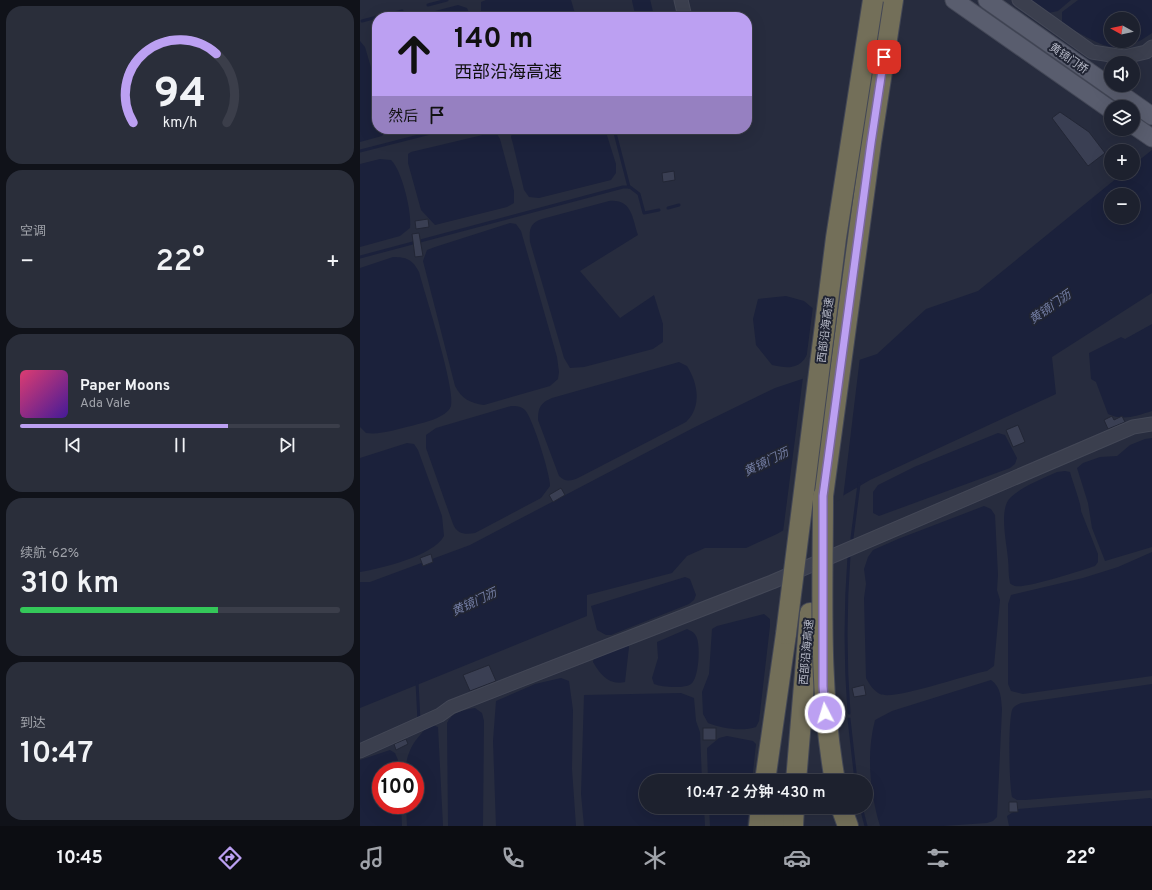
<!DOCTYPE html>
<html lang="zh">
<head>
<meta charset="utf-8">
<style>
	:root { --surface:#1d212e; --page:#2a2e3a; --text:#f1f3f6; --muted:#a0a3aa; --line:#3b3e4a; --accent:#bca0f2 }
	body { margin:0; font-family:Overpass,"Noto Sans SC",sans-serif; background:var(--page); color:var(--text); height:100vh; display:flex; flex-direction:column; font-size:15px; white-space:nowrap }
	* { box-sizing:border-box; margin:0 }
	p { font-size:13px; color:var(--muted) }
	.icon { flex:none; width:22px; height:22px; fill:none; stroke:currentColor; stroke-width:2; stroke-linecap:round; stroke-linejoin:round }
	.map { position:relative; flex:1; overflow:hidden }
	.drawer { display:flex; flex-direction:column; gap:6px; padding:6px; background:#101219; width:360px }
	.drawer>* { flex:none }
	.hud { position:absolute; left:12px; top:12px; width:380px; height:122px; border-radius:16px; box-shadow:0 4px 16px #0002,0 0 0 1px var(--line); background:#bca0f2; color:#111; overflow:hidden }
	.needle { width:26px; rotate:278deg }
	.tools { position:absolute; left:744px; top:12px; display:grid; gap:8px }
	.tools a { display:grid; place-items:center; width:36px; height:36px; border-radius:50%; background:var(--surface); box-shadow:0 4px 16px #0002,0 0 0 1px var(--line); font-size:20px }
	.speed { position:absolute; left:12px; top:762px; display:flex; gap:8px; font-size:20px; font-weight:700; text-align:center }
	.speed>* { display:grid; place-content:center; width:52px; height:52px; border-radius:50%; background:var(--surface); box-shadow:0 4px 16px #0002,0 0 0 1px var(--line); line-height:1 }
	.speed .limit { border:6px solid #d22; background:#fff; color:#111 }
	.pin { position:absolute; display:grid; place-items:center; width:34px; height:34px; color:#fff; margin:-17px; border-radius:8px; box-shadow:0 2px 6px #0006 }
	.me { position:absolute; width:44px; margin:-22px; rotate:355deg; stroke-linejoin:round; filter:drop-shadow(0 0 3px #0008) }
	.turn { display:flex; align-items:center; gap:14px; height:84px; padding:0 16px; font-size:18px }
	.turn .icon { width:52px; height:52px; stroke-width:2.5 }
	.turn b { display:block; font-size:28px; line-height:34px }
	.then { display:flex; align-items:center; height:38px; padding:0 16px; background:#0003; gap:8px; font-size:15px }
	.big { font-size:30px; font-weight:600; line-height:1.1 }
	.drawer .tile { flex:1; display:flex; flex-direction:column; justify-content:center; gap:6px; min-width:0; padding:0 14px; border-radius:16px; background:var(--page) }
	.drawer .dial { align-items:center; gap:0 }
	.dial svg { height:104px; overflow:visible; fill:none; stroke:var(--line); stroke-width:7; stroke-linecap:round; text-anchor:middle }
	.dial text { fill:var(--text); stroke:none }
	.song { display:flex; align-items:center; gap:12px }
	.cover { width:48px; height:48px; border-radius:6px; background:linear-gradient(135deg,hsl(340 70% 55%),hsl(260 70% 35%)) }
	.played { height:4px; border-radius:2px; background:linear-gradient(90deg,var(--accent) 65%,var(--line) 65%) }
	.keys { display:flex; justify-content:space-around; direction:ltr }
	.heat { display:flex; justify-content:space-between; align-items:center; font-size:22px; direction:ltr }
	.charge { height:6px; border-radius:3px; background:linear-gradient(90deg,#34c759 62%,var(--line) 0) }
	.trip { position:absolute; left:279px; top:774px; width:234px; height:40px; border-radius:20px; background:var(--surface); box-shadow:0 4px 16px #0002,0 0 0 1px var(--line); font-weight:600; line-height:40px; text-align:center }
	.tab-bar { display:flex; height:64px; justify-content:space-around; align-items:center; background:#0c0d12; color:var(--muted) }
	.tab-bar .icon { width:28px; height:28px }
	.tab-bar .selected { color:var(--accent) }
	.tab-bar b { font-size:18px; color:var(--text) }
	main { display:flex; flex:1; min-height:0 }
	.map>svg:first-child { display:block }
	.water { fill:#1b213b; fill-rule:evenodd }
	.pier { fill:#272c3e }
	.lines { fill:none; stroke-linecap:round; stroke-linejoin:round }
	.stream { stroke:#1b213b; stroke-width:3 }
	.river { stroke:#1b213b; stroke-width:18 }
	.building { fill:#3a3f53; stroke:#222635 }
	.minor-casing { stroke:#444857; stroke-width:15 }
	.major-casing { stroke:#444857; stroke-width:19 }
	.highway-casing { stroke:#434755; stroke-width:22 }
	.minor { stroke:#3b3f4e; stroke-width:13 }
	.major { stroke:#595d6e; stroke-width:17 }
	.highway { stroke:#736f59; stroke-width:20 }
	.highway-bridge-casing { stroke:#434755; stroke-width:22; stroke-linecap:butt }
	.highway-bridge { stroke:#736f59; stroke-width:20 }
	.route-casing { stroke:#7a689d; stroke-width:10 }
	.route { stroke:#bca0f2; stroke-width:7 }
	.labels { text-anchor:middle; stroke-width:4; stroke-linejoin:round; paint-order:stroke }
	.street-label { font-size:11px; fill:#b7bac8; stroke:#202433 }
	.water-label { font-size:12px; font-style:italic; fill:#747ea4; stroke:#202433 }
</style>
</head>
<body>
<main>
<section class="drawer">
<div class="tile dial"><svg viewBox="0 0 100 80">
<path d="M14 69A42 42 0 1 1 86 69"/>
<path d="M14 69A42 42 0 0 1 78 16" stroke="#bca0f2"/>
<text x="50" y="56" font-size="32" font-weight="700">94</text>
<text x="50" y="72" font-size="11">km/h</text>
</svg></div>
<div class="tile"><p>空调</p>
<div class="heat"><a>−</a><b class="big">22°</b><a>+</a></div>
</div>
<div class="tile">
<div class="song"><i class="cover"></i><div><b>Paper Moons</b><p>Ada Vale</p></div></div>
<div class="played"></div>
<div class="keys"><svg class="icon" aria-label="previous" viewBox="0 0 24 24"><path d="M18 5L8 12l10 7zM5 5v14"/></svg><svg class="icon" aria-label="pause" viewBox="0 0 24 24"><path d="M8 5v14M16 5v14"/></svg><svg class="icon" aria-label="next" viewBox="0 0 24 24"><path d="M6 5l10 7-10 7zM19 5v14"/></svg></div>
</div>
<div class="tile"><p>续航 · 62%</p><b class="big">310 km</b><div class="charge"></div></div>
<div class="tile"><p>到达</p><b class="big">10:47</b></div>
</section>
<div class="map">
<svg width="792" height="826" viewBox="0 0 792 826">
	<rect width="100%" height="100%" fill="#272c3e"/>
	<!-- water -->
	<g class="water">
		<path d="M126 0H211L216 17H121V2Z"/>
		<path d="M667 0H711L698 11 688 13Z"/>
		<path d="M718 0H792V33C754 60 743 44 705 26L702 22V12ZM751 19H773V41H751Z"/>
		<path d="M98 5 107 8 111 17H52Z"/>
		<path d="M0 41 5 47 17 88V129H27L22 136 0 142Z"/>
		<path d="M153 129H245L256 164V173L251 180 179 198 169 197 164 190 153 144 151 137Z"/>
		<path d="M131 133 137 134 140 139 154 191V203L147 207 75 225 61 210 48 163V154L51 152Z"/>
		<path d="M792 150V293L692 357 696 394 510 480 417 534 386 548H345L327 556 312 573 227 595V616L0 708V582H10L110 545 335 427 415 388 517 354 566 309 618 291 763 173H773V165ZM751 195H773V217H751Z"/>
		<path d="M20 159 31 160C42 170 52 213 50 228L40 236 0 247V164Z"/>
		<path d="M249 201C272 199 272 217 278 235L220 271 260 318 294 295 303 324V342L293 349 224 367 210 368 204 358 170 242C169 229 170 223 182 219Z"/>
		<path d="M150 223 156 224 161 231 197 357 199 372 198 379 190 386 124 405C110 403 102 399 95 386L63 261 67 250 75 247Z"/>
		<path d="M33 257C47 257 53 260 59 272 65 294 96 390 91 406 87 418 62 423 51 426 37 429 21 435 6 433L0 427V268Z"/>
		<path d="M426 296 444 301 456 311C453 328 454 364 431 367 426 368 418 366 412 365L396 345 393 319 398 299Z"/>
		<path d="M792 324V411C776 416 763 421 748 414L736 382 731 379 729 353 761 337 765 339Z"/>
		<path d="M319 362 327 366C338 383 342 407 326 422L218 478C211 481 205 482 199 476L178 420C178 408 180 403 192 398Z"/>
		<path d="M151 406C156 406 161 406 165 410 173 419 190 474 190 486L181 498 115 533C105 535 97 534 93 524L66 448V435L76 428Z"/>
		<path d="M638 433 645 435 657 458 655 464 650 468 519 516 513 513V492L518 485 554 467Z"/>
		<path d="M792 438V547L745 561 732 528 728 503 717 468 723 463 740 457 757 456 770 445 785 439Z"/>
		<path d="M47 443 54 444 58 450 82 516 84 536C73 556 22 568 0 572V458Z"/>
		<path d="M705 471 710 472C712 480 722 506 721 511L738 554V562L735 566C723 570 665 589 655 586 655 586 650 584 650 583 648 575 649 567 648 559 647 544 638 508 651 497 663 486 682 479 697 472Z"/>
		<path d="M624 506 631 509 635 515 638 575 637 590 640 600 634 666 627 671C608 674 533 701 520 694 514 691 509 684 506 678L504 598 506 584 504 569 508 557 513 550 538 539Z"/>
		<path d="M792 552V676L663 694 651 691 648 684V604L651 595 723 578 758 567Z"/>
		<path d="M325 577 330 579 336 595 334 600 329 604 251 635H246L237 630 231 606Z"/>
		<path d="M404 614 410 619V626L399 721 396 727C382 732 361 728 348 723L343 714 342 692 349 674 352 629 357 626Z"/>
		<path d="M327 629C331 631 334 632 336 636 341 644 339 679 331 684 324 689 301 687 294 684L292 678 298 658 297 642Z"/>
		<path d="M268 645 269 647 265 682C249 686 240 674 233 662L234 657Z"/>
		<path d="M201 678 209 681 213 710 212 769 216 826H136L133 741 136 701 175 684Z"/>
		<path d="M631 680C641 687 641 698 642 709L637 817 633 821 627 823 583 826H520C510 793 506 754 515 720L532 711Z"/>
		<path d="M792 684V790L665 800H657L652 797C649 781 648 725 652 710 653 706 657 705 661 703Z"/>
		<path d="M321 693 334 698 336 721 340 732 342 781H286V807H344L345 826H224L221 794 224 695Z"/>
		<path d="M115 708 122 713 124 721 123 826H88L87 723C92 712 103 710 115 708Z"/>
		<path d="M70 724 78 727 83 826H47L46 805H55V771H45C48 748 54 741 70 724Z"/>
		<path d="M367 736 393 741 396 744 392 781H348L347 748 359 738Z"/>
		<path d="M30 750 35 753 38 760 39 771H21V805H41L42 826H0V760Z"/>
		<path d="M790 798 792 799V826H649L647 816 658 809Z"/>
		<path d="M349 807H389L387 826H350Z"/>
	</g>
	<!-- pier -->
	<g class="pier">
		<path d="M453 306 458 311 450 356 446 361Z"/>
		<path d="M500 357 483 498 423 532 443 377Z"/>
	</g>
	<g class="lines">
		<!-- stream -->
		<g class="stream">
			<path d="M68 5 87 0"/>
			<path d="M18 17 42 11"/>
			<path d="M2 21 17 17"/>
			<path d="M254 129 269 187"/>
			<path d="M0 151 86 129"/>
			<path d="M308 208 319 205"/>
			<path d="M0 257 263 187H270L279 194 284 213 299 210"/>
			<path d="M492 538 499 484"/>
			<path d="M57 682 59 721"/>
			<path d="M489 713C485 660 485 609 489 556"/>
			<path d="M489 719 496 781"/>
			<path d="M501 807 506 826"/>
		</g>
		<!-- river -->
		<path class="river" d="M281 0 285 17"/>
	</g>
	<!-- building -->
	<g class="building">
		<path d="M700 112 729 132 745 153 728 166 692 118Z"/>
		<path d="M314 171 315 180 303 182 302 173Z"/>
		<path d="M68 219 69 227 56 229 55 221Z"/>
		<path d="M59 233 63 256 55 257 52 234Z"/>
		<path d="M752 416 754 420 762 416 765 422 748 429 744 420Z"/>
		<path d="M658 425 665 442 653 447 646 430Z"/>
		<path d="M201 488 205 495 193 502 189 495Z"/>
		<path d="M71 554 73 562 63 566 60 558Z"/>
		<path d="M129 665 136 681 110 691 103 675Z"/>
		<path d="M504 685 506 695 494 697 492 688Z"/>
		<rect x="343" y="728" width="13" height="12"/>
		<path d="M46 739 48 744 36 750 34 744Z"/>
		<path d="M649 802H657L658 812H649Z"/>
	</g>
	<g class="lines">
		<defs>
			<g id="minor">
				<path d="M321 0 325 17"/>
				<path d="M659 0 732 52 764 57 786 52 792 47"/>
				<path d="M0 751 80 715 91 707 412 582 773 427 792 424"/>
			</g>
			<g id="major">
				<path d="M594 0 751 110"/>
				<path d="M627 0 792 116"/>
				<path d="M773 125 792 138"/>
			</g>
			<g id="highway">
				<path d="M463 496 511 143 533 0"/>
				<path d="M405 781 426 634"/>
				<path d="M436 781 450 613"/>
				<path d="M481 807 488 826"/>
				<path d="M399 826 401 807"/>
				<path d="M414 826 415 807"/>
				<path d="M433 826 434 807"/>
			</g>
		</defs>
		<!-- minor casing -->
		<use href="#minor" class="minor-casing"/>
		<!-- major casing -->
		<use href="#major" class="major-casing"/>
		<!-- highway casing -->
		<use href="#highway" class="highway-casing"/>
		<!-- minor -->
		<use href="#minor" class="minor"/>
		<!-- major -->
		<use href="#major" class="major"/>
		<!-- highway -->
		<use href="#highway" class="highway"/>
		<defs>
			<g id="highway-bridge">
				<path d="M463 496C463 592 458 686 475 781"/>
				<path d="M426 634 476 238 513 0"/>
			</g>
		</defs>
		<!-- highway-bridge casing -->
		<use href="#highway-bridge" class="highway-bridge-casing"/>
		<!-- highway-bridge -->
		<use href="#highway-bridge" class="highway-bridge"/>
	</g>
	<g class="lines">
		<defs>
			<path id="route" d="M465 713 463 686V496L511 143 524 57"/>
		</defs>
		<!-- route casing -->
		<use href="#route" class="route-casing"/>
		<!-- route -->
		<use href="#route" class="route"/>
	</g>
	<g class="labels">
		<!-- street labels -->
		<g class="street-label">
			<text transform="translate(709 58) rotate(35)" y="4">黄镜门桥</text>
			<text transform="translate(465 330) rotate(-83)" y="4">西部沿海高速</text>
			<text transform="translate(446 652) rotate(-85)" y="4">西部沿海高速</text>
		</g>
		<!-- water labels -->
		<g class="water-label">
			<text transform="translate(690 307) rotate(-35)" y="4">黄镜门沥</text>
			<text transform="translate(406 462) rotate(-26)" y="4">黄镜门沥</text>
			<text transform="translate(114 602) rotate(-25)" y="4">黄镜门沥</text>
		</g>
	</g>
</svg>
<div class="tools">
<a><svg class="needle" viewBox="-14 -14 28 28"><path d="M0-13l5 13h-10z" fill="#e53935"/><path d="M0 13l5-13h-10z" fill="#a0a3aa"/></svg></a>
<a><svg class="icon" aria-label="sound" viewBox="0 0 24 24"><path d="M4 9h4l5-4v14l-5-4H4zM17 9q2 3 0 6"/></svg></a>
<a><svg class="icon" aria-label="layers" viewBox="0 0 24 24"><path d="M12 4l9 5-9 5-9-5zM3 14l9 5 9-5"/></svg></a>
<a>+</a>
<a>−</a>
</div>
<div class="speed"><div class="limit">100</div></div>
<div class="pin" style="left:524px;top:57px;background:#d93025"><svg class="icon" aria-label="arrive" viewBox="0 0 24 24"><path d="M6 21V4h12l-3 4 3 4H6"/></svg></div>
<svg class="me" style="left:465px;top:713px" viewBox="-20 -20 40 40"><circle r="17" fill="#bca0f2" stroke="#fff" stroke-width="3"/><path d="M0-11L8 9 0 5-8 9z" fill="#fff"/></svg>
<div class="trip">10:47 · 2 分钟 · 430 m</div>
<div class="hud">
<div class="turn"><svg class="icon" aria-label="ahead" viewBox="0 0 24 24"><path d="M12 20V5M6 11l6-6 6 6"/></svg><div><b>140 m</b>西部沿海高速</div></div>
<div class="then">然后<svg class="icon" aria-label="arrive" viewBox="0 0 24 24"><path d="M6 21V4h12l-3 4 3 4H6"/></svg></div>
</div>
</div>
</main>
<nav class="tab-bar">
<b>10:45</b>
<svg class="icon selected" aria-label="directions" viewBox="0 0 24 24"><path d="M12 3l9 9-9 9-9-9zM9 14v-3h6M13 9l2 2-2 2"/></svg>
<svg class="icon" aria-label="music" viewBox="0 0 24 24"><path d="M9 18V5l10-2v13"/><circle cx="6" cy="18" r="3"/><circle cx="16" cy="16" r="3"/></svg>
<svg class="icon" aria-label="phone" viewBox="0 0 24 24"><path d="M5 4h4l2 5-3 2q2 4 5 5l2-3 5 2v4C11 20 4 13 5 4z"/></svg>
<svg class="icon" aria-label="climate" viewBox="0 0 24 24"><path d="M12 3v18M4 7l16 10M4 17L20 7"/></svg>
<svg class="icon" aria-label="car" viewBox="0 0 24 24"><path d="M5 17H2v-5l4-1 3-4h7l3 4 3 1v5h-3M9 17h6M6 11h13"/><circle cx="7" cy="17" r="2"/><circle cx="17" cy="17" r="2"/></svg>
<svg class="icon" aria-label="filters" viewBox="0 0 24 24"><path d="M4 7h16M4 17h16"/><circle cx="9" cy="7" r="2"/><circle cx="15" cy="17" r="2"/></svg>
<b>22°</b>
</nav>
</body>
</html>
